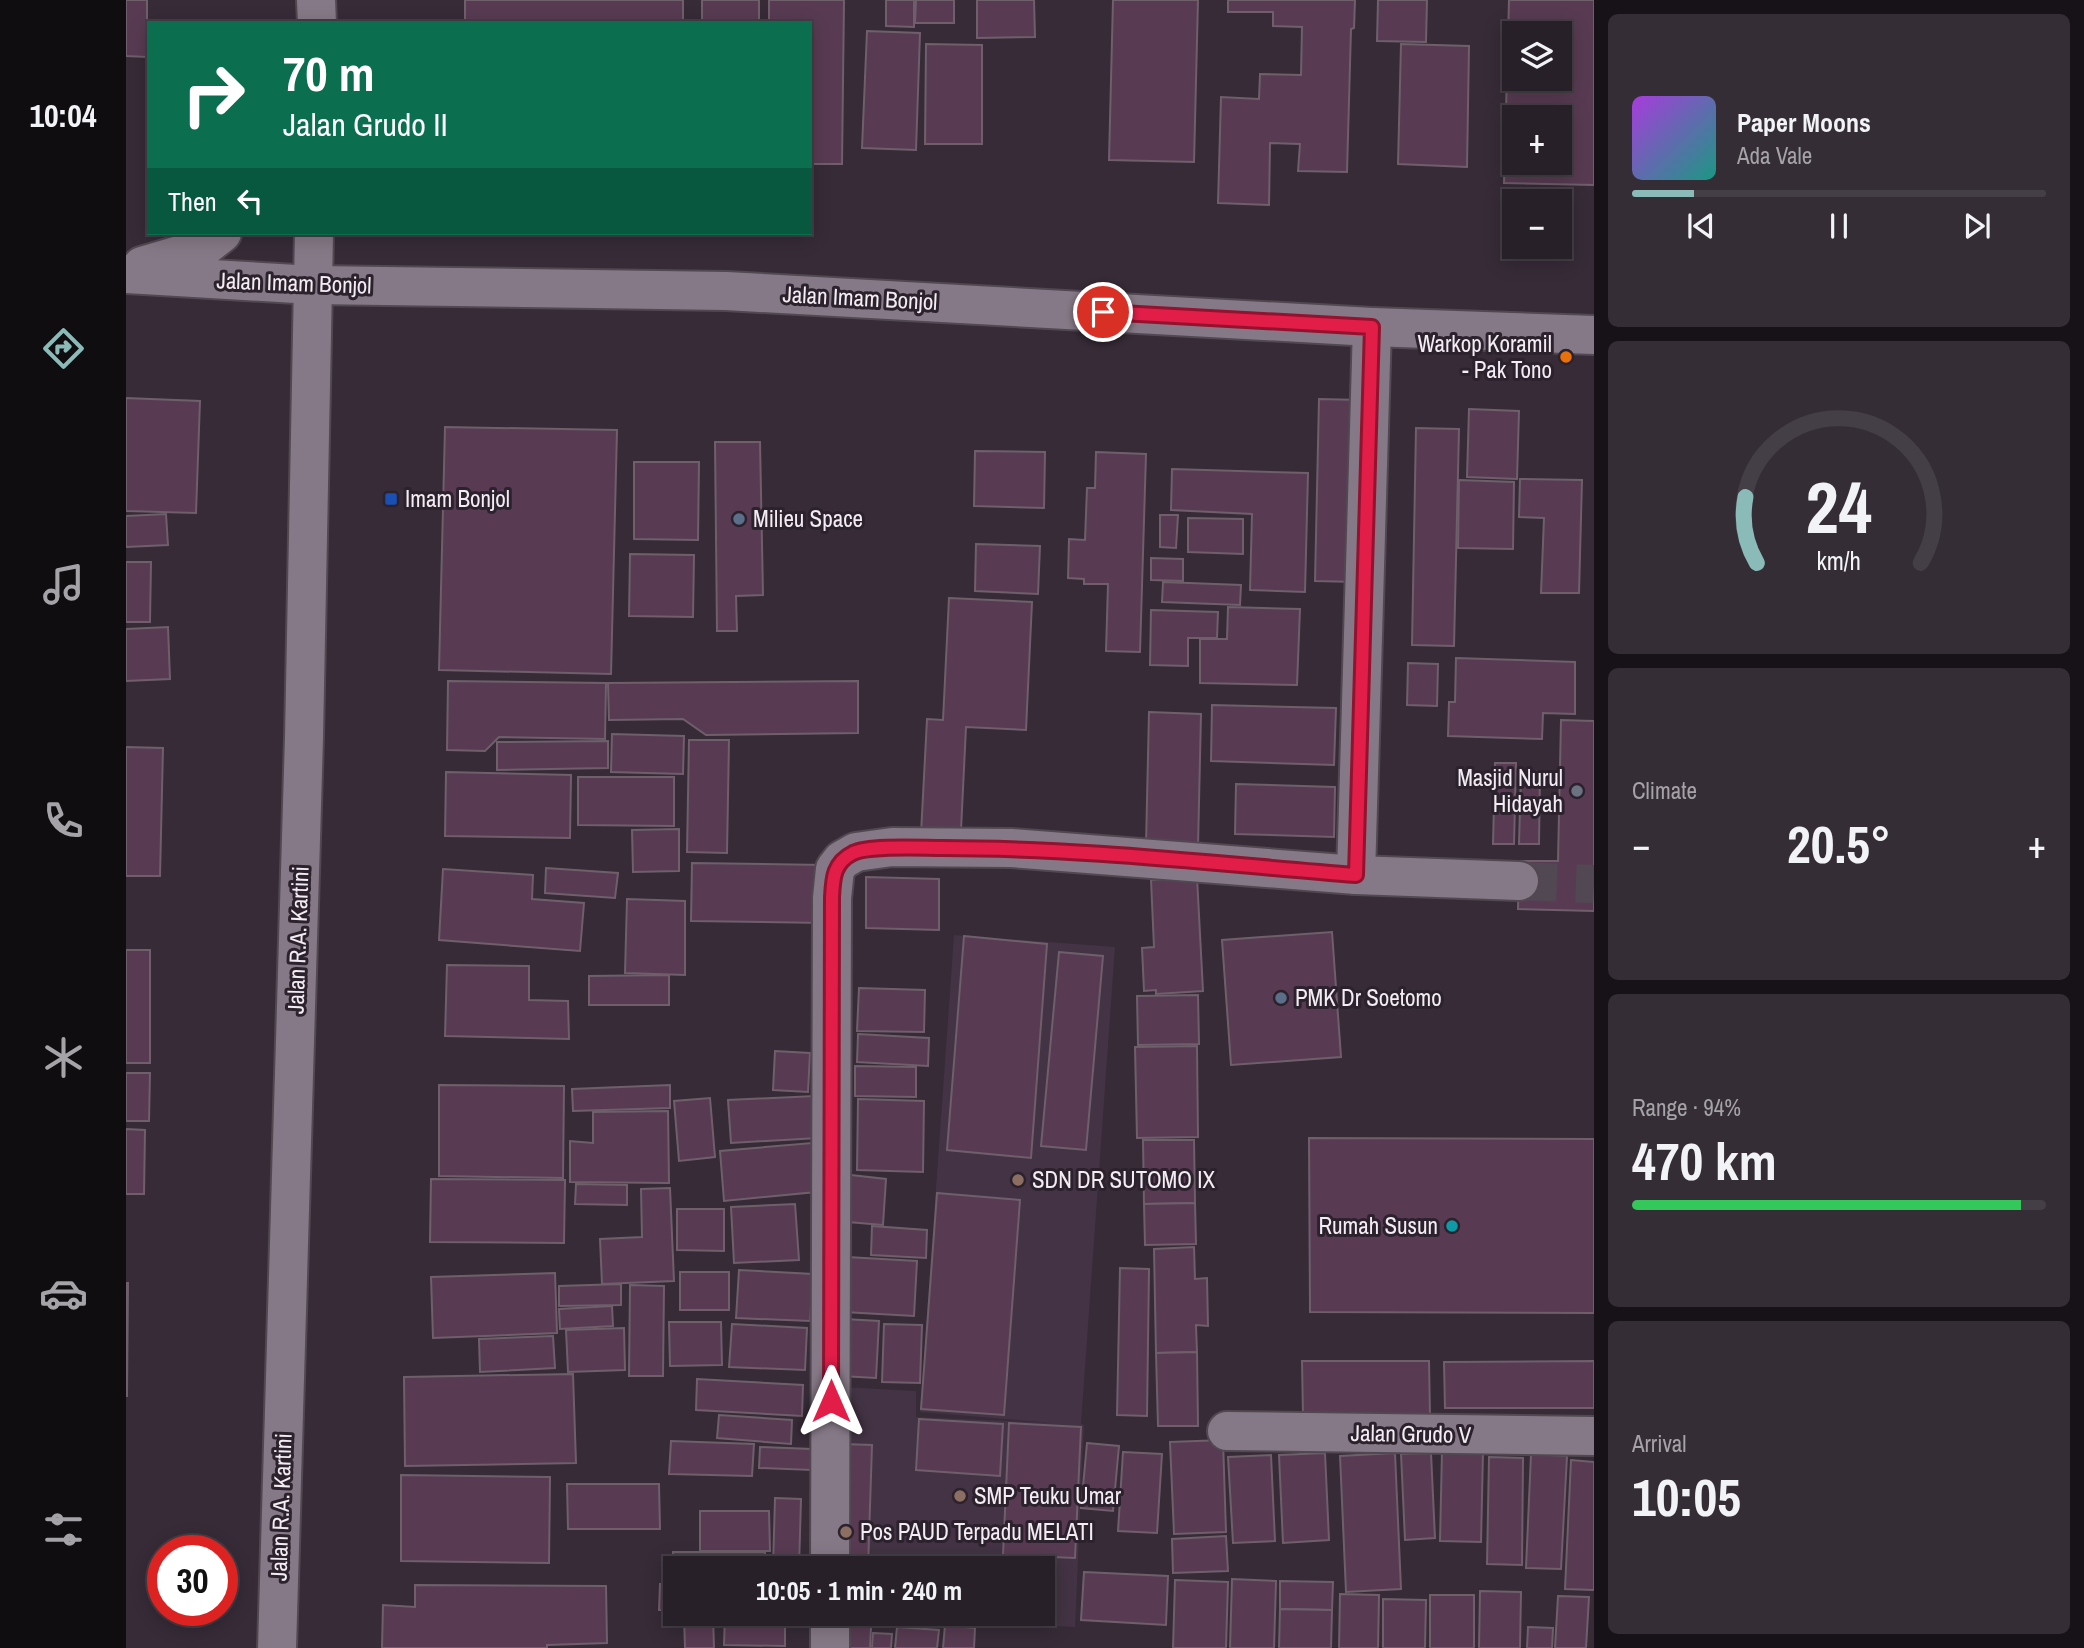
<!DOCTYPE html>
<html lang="en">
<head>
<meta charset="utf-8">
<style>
	:root { --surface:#282029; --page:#342d35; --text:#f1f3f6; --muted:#a5a3a8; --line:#443e46; --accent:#8bbbb9 }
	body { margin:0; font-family:"Archivo Narrow",sans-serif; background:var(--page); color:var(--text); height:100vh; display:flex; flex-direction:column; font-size:26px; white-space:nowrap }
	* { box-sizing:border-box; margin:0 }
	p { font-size:23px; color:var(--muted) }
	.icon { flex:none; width:38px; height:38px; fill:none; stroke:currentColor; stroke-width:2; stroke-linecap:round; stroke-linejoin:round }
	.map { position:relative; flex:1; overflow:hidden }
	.panel { display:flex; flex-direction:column; gap:14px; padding:14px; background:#161217; width:490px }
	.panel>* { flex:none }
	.top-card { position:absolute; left:21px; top:21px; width:665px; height:214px; border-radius:0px; box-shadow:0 4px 18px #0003,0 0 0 2px var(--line); background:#0b6e4f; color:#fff; overflow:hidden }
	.fabs { position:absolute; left:1376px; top:21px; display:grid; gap:14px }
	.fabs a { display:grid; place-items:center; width:70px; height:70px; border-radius:0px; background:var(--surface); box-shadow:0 4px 18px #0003,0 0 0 2px var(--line); font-size:35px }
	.speed { position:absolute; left:21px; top:1535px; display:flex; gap:14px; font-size:35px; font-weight:700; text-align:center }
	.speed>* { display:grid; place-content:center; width:91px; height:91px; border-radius:50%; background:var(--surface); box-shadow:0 4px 18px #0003,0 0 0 2px var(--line); line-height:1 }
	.speed .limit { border:10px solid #d22; background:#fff; color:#111 }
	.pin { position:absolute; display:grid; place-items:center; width:60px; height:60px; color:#fff; margin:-30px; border:4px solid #fff; border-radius:50%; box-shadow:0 2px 7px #0007 }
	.me { position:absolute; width:77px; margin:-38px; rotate:0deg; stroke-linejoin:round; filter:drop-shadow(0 0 5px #0008) }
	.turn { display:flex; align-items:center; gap:24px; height:147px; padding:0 21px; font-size:32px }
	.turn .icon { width:91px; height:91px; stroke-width:2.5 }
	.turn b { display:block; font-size:49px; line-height:60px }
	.then { display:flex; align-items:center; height:66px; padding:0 21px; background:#0003; gap:14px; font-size:26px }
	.big { font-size:52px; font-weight:700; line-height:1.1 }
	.panel .tile { flex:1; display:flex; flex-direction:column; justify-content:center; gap:10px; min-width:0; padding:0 24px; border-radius:10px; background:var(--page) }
	.panel .dial { align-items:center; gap:0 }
	.dial svg { height:182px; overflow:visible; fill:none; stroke:var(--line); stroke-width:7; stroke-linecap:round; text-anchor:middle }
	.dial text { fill:var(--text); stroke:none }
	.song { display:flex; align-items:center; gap:21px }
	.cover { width:84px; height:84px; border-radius:10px; background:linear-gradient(135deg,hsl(280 70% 55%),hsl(170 70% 35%)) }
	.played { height:7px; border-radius:4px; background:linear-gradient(90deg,var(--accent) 15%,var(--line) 15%) }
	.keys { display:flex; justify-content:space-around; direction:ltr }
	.heat { display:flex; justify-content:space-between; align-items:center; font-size:38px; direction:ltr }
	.charge { height:10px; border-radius:5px; background:linear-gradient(90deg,#34c759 94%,var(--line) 0) }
	.trip { position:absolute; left:537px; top:1556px; width:392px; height:70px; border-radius:0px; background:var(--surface); box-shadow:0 4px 18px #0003,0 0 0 2px var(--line); font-weight:700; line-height:70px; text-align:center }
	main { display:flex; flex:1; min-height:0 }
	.tabs { display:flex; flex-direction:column; width:126px; justify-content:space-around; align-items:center; background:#100d10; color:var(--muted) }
	.tabs .icon { width:49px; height:49px }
	.tabs .active { color:var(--accent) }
	.tabs b { font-size:32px; color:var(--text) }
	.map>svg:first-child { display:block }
	.built { fill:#433344 }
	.building { fill:#583b52; stroke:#6e5f6b; stroke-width:2; fill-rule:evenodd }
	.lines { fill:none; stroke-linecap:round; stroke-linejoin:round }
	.minor-tunnel { stroke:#524853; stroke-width:38; stroke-dasharray:38 19; stroke-linecap:butt }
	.minor-casing { stroke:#514851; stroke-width:42 }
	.tertiary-casing { stroke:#514851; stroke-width:42 }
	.minor { stroke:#867987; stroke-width:38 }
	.tertiary { stroke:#867987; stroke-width:38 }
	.route-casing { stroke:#92132f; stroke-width:18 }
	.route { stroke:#e11d48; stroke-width:12 }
	.food-dot { fill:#e8710a; stroke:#2c222d; stroke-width:2.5 }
	.transit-dot { fill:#1a4fb4; stroke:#2c222d; stroke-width:2.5 }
	.service-dot { fill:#5c6f8a; stroke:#2c222d; stroke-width:2.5 }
	.worship-dot { fill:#6b7280; stroke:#2c222d; stroke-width:2.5 }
	.education-dot { fill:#8d6e63; stroke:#2c222d; stroke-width:2.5 }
	.culture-dot { fill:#0f9aa8; stroke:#2c222d; stroke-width:2.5 }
	.labels { text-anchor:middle; stroke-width:6; stroke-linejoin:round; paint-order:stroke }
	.street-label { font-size:23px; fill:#f3ecf4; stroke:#2c222d }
	.poi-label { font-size:23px; fill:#f3ecf4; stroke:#2c222d; text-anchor:start }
</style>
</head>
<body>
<main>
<nav class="tabs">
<b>10:04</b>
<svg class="icon active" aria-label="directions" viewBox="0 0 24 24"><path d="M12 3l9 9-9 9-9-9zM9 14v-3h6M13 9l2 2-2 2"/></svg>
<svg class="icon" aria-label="music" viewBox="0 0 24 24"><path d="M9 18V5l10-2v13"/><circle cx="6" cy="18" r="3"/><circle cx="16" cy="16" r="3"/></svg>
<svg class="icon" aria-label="phone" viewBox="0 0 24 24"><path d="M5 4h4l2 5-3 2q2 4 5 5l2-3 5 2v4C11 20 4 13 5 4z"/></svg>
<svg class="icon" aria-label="climate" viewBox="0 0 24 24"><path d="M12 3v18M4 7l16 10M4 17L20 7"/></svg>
<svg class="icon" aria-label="car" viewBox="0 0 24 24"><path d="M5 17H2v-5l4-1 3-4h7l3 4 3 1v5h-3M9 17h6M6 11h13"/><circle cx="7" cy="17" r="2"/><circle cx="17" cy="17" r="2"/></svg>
<svg class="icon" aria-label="filters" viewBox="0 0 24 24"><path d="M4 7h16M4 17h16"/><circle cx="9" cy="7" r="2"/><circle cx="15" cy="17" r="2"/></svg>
</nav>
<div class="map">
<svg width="1468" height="1648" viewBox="0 0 1468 1648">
	<rect width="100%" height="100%" fill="#362b37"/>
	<!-- built -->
	<path class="built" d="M828 935 989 947 955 1424 958 1425 949 1627 709 1616V1614H917V1568H710L716 1387 790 1391V1417L928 1423 794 1412Z"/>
	<!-- building -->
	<g class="building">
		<path d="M0 0H21V57L0 56Z"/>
		<rect x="339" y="0" width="218" height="23"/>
		<rect x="576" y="0" width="57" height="23"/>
		<path d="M643 0H718L716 164H684V23H643Z"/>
		<path d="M760 0H788V27L760 26Z"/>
		<path d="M790 0H828V23H789Z"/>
		<path d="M851 0H908L909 37 851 38Z"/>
		<path d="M987 0H1072L1068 162 983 160Z"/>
		<path d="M1102 0H1229L1228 28 1225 29 1221 172 1172 171 1174 144 1144 143 1143 205 1092 203 1095 97 1133 99 1134 74 1175 75 1176 27 1147 26V12H1102Z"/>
		<path d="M1252 0H1301L1300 42 1251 41Z"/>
		<path d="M1383 0H1468V185L1378 183ZM1388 33H1433V79H1388ZM1388 117H1433V163H1388Z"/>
		<path d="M741 31 794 33 790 150 736 148Z"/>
		<path d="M800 44 856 45V144H799Z"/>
		<path d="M1275 44 1343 46 1341 167 1272 164Z"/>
		<path d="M0 398 74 401 70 513 0 511Z"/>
		<path d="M1193 399 1235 400 1230 582 1189 581Z"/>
		<path d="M1343 409 1393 411 1391 479 1341 477Z"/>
		<path d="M319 427 491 430 485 674 313 670Z"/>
		<path d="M1290 428 1333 429 1328 646 1286 645Z"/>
		<path d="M589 442H634L637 595 610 596 611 631H591Z"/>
		<path d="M849 451 919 452 918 508 848 506Z"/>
		<path d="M970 452 1020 454 1014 652 980 651 982 584H958V579L942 578 943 539 959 540 961 488H969Z"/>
		<path d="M508 462H573L572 540 508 539Z"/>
		<path d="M1046 469 1182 473 1179 592 1124 590 1126 514 1045 510Z"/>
		<path d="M1394 479 1456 480 1453 593H1415L1418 518 1393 517Z"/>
		<path d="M1333 480 1388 482 1387 549 1332 548Z"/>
		<path d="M40 514 42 545 0 547V516Z"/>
		<path d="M1034 515H1052L1050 548 1034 547Z"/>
		<path d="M1062 518 1117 519V554L1062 552Z"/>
		<path d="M850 544 914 546 912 594 849 591Z"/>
		<path d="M504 554 568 555 567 617 503 616Z"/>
		<path d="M1025 558 1057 559V581L1025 580Z"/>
		<path d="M0 562H25L24 622H0Z"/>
		<path d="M1037 582 1115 585 1114 605 1036 602Z"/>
		<path d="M823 598 906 602 900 730 840 727 835 830 795 834 801 719 817 720Z"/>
		<path d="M1102 607 1174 609 1171 685 1074 683V639H1101Z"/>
		<path d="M1025 610 1092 612 1091 638H1062V666L1024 665Z"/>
		<path d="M42 627 44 679 0 681V629Z"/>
		<path d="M1330 658 1449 662V714L1417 713 1416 739 1322 736 1323 702H1329Z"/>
		<path d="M1282 663 1312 664 1311 706 1281 705Z"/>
		<path d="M322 681 480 683 479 739 373 737 359 751 321 750Z"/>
		<path d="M732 681V733L580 735 557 719 483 720 482 683Z"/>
		<path d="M1086 705 1210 708 1208 765 1085 761Z"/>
		<path d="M1023 712 1075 714 1072 847 1020 845Z"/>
		<path d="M1435 720 1468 721V911L1392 909 1393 861H1432Z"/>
		<path d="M486 734 558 736 557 774 485 772Z"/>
		<path d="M563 740H603L601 853 561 852Z"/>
		<path d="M482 741V768L371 770V742Z"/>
		<path d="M0 747 37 748 34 876H0Z"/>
		<path d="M1369 763H1390L1388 844H1367Z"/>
		<path d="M1395 771H1414L1413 844H1393Z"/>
		<path d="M320 772 445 775 444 838 319 836Z"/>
		<path d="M452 777H548V826L452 825Z"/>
		<path d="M1110 784 1209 787 1208 837 1109 834Z"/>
		<path d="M553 829V871L507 872 506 830Z"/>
		<path d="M566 863 699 865V923L565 921Z"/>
		<path d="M420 868 492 873 489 898 419 893Z"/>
		<path d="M317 869 407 875 406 899 458 903 454 951 313 940Z"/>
		<path d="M740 877 813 879V930L740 928Z"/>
		<path d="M1071 877 1077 991 1030 994V990L1018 991 1016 948 1028 947 1025 880Z"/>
		<path d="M501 899 559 901V975L499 973Z"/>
		<path d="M1206 932 1215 1057 1105 1065 1096 940Z"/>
		<path d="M838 936 921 944 905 1158 821 1150Z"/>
		<rect x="0" y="950" width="24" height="113"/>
		<path d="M933 952 977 956 960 1150 915 1146Z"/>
		<path d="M321 965 403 966V1000L442 1001 443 1039 319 1036Z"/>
		<path d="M543 975V1005H463V976Z"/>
		<path d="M733 988 799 990 798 1032 731 1031Z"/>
		<path d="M1072 995 1073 1044 1012 1045 1011 996Z"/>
		<path d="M732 1034 803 1038 802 1066 731 1062Z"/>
		<path d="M1071 1046 1072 1137 1011 1138 1009 1047Z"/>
		<path d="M649 1051 684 1053 682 1092 647 1090Z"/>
		<path d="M729 1066 790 1067V1097L729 1096Z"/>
		<path d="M0 1073H24L23 1121H0Z"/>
		<path d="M313 1085 438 1086 437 1178 313 1176Z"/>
		<path d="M544 1085V1108L447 1111 446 1089Z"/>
		<path d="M689 1096 692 1138 605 1143 602 1100Z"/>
		<path d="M584 1098 589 1157 553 1161 548 1101Z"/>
		<path d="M732 1099 798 1101 797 1172 731 1170Z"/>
		<path d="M542 1111 543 1183 444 1182V1141L467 1143V1112Z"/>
		<path d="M0 1129 19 1130 18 1194H0Z"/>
		<path d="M1183 1138 1468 1139V1313L1184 1312Z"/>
		<path d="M1017 1140H1068L1069 1203 1018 1204Z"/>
		<path d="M686 1143 690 1192 598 1201 594 1151Z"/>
		<path d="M725 1175 760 1179 757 1225 722 1222Z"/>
		<path d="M305 1179 439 1180 438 1243 304 1242Z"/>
		<path d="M450 1184 501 1185V1205L449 1204Z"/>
		<path d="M544 1188 548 1281 476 1284 474 1239 516 1237 515 1189Z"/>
		<path d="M811 1193 894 1200 878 1415 795 1409Z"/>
		<path d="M1069 1203 1070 1244 1019 1245 1018 1204Z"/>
		<path d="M669 1204 673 1260 608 1263 605 1207Z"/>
		<path d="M551 1209H598V1251L551 1250Z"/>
		<path d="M746 1226 801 1230 800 1258 745 1255Z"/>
		<path d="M1068 1247 1069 1279 1081 1278 1082 1326 1070 1325 1071 1352 1030 1353 1028 1249Z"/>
		<path d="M721 1257 791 1261 788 1316 718 1312Z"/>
		<path d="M994 1268 1023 1269 1021 1416 991 1415Z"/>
		<path d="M613 1270 687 1274 684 1321 610 1318Z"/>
		<rect x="554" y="1272" width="49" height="38"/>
		<path d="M429 1273 431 1333 307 1338 305 1277Z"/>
		<path d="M0 1283H2L1 1396H0Z"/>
		<path d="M495 1284V1305L433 1306V1286Z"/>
		<path d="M504 1285 538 1286 537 1376H503Z"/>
		<path d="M486 1306 487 1326 434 1329 433 1309Z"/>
		<path d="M718 1319 753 1321 750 1378 715 1376Z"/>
		<path d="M543 1322H595L596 1365 544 1366Z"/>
		<path d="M606 1324 681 1328 679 1370 603 1367Z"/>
		<path d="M758 1324 796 1325 794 1383 756 1382Z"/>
		<path d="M498 1328 499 1370 442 1372 440 1330Z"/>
		<path d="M427 1336 429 1368 354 1372 353 1339Z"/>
		<path d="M1071 1352 1072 1426H1032L1030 1353Z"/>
		<path d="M1176 1361H1303L1304 1416H1177Z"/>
		<path d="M1468 1361V1408H1319L1318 1362Z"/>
		<path d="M447 1374 450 1463 279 1466 278 1377Z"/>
		<path d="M571 1379 677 1385 676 1416 570 1410Z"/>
		<path d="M593 1415 666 1420 665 1444 591 1438Z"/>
		<path d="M793 1419 877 1424 874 1476 790 1470Z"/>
		<path d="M883 1423 955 1427 949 1558 877 1555Z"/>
		<path d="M1097 1440 1100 1532 1048 1534 1044 1442Z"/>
		<path d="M545 1441 628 1444 626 1476 543 1474Z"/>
		<path d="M961 1443 993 1446 987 1511 955 1508Z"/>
		<path d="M717 1444 746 1445 742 1568H713Z"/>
		<path d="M634 1447 686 1449V1470L633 1468Z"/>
		<path d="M1316 1451H1357L1355 1542 1314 1541Z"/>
		<path d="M997 1452 1036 1454 1031 1533 992 1531Z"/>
		<path d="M1199 1453 1203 1540 1157 1543 1153 1455Z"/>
		<path d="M1269 1453 1275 1589 1220 1592 1214 1456Z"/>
		<path d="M1305 1453 1309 1538 1279 1540 1275 1454Z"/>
		<path d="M1405 1454 1441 1456 1435 1569 1400 1568Z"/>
		<path d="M1145 1455 1149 1541 1107 1543 1102 1457Z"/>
		<path d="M1363 1457 1397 1458 1396 1565 1361 1564Z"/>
		<path d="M1445 1460 1468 1462V1590L1439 1589Z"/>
		<path d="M275 1475 424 1477 423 1563 275 1561Z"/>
		<path d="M441 1484H533L534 1529H442Z"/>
		<path d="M649 1498 675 1499 673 1568H647Z"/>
		<path d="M574 1511H643L644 1551H574Z"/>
		<path d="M1100 1536 1102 1571 1047 1573 1046 1539Z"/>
		<path d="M547 1552H639V1568H550V1582H546Z"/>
		<path d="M750 1555 918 1560 917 1603V1568H749Z"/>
		<path d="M958 1572 1042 1576 1040 1625 955 1620Z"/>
		<path d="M1106 1579 1150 1581 1148 1648H1104Z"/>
		<path d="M1049 1580 1102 1582 1100 1648H1047Z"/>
		<path d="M1154 1581 1207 1582 1206 1610 1154 1609Z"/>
		<path d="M534 1584H550V1610H533Z"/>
		<path d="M289 1585 480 1586 481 1643 421 1645V1648H256L257 1605 289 1607Z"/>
		<path d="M1354 1591 1395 1592 1394 1648H1353Z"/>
		<path d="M1214 1594 1253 1595 1252 1648H1213Z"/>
		<rect x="1304" y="1595" width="44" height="53"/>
		<path d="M1432 1596 1463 1597 1460 1648H1429Z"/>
		<path d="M1257 1599 1300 1600 1299 1648H1257Z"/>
		<path d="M1154 1609 1206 1610 1205 1648H1153Z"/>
		<path d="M599 1614 659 1615V1646L598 1645Z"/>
		<path d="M748 1614H917L916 1620Z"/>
		<path d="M558 1615H587L588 1648H559Z"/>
		<path d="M819 1625 849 1628 848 1648H817Z"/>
		<path d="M711 1626 745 1627 744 1648H710Z"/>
		<path d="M771 1627 813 1630 811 1648H769Z"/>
		<path d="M1402 1627 1427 1628 1426 1648H1401Z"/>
		<path d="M747 1633 766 1634 765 1648H746Z"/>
	</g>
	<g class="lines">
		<!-- minor-tunnel -->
		<path class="minor-tunnel" d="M1393 881 1468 884"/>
		<defs>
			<g id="minor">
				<path d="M1230 875 1246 327"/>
				<path d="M1101 1431 1468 1436"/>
				<path d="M704 1568 706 898 709 869 716 860 730 852 766 847 885 848 1230 875 1393 881"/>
				<path d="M704 1648V1614"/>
			</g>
			<g id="tertiary">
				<path d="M190 0 191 23"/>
				<path d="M16 266 77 248 96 233"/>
				<path d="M0 274 187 285 600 291 1246 327 1468 335"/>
				<path d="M151 1648 178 737 188 233"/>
			</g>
		</defs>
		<!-- minor casing -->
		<use href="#minor" class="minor-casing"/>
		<!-- tertiary casing -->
		<use href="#tertiary" class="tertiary-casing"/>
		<!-- minor -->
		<use href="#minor" class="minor"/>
		<!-- tertiary -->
		<use href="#tertiary" class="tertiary"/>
	</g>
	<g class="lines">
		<defs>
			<path id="route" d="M705 1401 706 898C707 879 707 863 727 853 744 845 795 848 816 848 954 848 1092 864 1230 875L1246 327 977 312"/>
		</defs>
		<!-- route casing -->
		<use href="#route" class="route-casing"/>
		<!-- route -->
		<use href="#route" class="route"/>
	</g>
	<!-- markers -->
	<circle class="food-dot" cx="1440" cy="357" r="7"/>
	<rect class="transit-dot" x="258" y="492" width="14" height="14" rx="3.5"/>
	<g class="service-dot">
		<circle cx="613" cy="519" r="7"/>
		<circle cx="1155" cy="998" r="7"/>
	</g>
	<circle class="worship-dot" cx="1451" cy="791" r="7"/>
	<g class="education-dot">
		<circle cx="892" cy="1180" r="7"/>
		<circle cx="834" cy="1496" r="7"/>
		<circle cx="720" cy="1532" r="7"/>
	</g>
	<circle class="culture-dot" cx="1326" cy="1226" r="7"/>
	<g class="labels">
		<!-- street labels -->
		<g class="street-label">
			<text transform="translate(168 283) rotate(2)" y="8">Jalan Imam Bonjol</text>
			<text transform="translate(734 298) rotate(3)" y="8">Jalan Imam Bonjol</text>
			<text transform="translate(172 940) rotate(-88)" y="8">Jalan R.A. Kartini</text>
			<text transform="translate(1285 1434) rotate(1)" y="8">Jalan Grudo V</text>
			<text transform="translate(155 1507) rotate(-88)" y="8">Jalan R.A. Kartini</text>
		</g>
		<!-- poi labels -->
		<g class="poi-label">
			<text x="1426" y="352" text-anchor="end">Warkop Koramil<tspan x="1426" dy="26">- Pak Tono</tspan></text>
			<text x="279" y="507">Imam Bonjol</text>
			<text x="627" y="527">Milieu Space</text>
			<text x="1437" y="786" text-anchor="end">Masjid Nurul<tspan x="1437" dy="26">Hidayah</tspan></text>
			<text x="1169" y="1006">PMK Dr Soetomo</text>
			<text x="906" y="1188">SDN DR SUTOMO IX</text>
			<text x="1312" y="1234" text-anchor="end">Rumah Susun</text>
			<text x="848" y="1504">SMP Teuku Umar</text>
			<text x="734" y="1540">Pos PAUD Terpadu MELATI</text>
		</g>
	</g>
</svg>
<div class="fabs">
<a><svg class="icon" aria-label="layers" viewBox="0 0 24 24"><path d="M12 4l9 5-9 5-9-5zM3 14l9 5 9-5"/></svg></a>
<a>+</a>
<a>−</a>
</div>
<div class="speed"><div class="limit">30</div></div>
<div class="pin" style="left:977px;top:312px;background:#d93025"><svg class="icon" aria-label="arrive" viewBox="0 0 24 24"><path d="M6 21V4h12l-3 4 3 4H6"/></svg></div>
<svg class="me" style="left:705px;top:1401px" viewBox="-20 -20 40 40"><path d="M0-17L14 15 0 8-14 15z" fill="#e11d48" stroke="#fff" stroke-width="4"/></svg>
<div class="trip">10:05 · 1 min · 240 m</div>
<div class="top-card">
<div class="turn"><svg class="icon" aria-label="right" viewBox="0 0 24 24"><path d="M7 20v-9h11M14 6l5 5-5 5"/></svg><div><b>70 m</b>Jalan Grudo II</div></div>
<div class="then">Then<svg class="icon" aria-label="left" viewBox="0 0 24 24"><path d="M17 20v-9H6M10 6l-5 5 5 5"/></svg></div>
</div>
</div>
<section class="panel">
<div class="tile">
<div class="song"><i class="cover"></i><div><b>Paper Moons</b><p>Ada Vale</p></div></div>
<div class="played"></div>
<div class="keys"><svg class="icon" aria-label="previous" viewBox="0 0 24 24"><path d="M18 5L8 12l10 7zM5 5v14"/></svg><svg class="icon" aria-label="pause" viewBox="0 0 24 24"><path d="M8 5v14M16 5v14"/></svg><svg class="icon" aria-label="next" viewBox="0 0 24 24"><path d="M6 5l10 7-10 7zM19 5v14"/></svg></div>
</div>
<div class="tile dial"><svg viewBox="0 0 100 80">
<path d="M14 69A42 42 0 1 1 86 69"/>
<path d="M14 69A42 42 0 0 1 9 40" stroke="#8bbbb9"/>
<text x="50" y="56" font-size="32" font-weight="700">24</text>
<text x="50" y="72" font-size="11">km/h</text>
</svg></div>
<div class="tile"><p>Climate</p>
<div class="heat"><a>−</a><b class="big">20.5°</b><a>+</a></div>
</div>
<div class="tile"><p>Range · 94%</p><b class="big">470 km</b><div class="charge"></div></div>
<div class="tile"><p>Arrival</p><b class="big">10:05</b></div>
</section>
</main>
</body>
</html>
